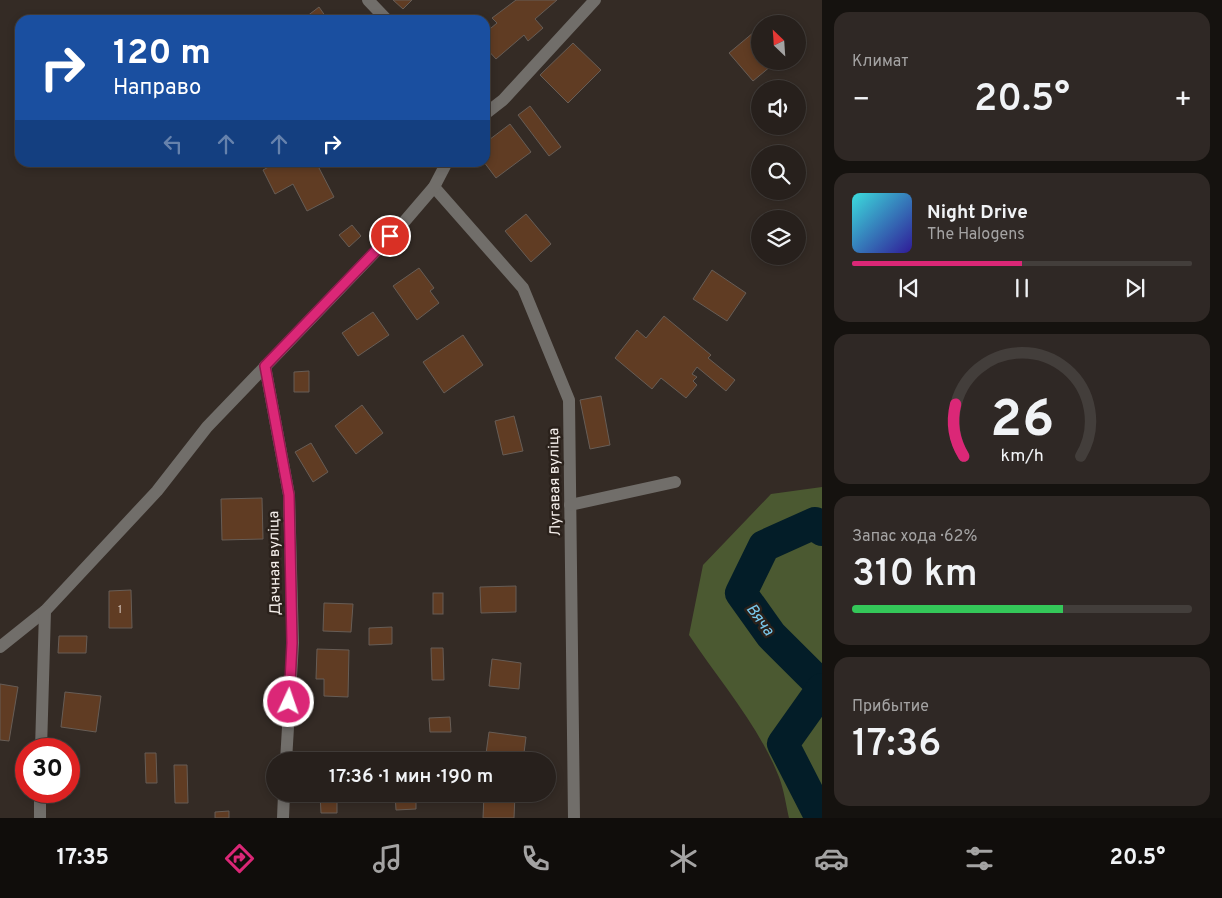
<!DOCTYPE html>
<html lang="ru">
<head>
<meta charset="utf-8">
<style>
	:root { --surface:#27201c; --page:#2f2825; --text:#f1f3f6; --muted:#a4a3a3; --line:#433e3b; --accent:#db2777 }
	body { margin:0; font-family:Overpass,sans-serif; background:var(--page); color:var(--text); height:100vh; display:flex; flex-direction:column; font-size:19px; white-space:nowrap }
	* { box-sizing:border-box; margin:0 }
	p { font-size:16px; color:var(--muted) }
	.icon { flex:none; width:28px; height:28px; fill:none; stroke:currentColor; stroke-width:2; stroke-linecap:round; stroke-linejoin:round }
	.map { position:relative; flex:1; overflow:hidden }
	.side { display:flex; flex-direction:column; gap:12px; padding:12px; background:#15120f; width:400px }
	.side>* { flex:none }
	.guide { position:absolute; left:15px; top:15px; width:475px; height:152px; border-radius:15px; box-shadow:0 2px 8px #0003,0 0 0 1px var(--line); background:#1a4fa0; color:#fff; overflow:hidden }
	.needle { width:32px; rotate:335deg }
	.fabs { position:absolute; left:751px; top:15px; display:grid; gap:10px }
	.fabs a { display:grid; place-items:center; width:55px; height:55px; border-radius:50%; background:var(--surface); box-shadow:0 2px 8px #0003,0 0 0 1px var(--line); font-size:25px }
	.speed { position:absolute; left:15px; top:738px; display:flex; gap:10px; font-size:25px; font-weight:700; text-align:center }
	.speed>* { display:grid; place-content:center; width:65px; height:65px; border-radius:50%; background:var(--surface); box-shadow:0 2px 8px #0003,0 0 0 1px var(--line); line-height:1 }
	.speed .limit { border:8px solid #d22; background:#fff; color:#111 }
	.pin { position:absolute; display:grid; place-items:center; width:42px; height:42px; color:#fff; margin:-21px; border:2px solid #fff; border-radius:50%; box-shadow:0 1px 5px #0007 }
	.me { position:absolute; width:55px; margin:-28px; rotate:3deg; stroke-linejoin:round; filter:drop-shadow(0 0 4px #0008) }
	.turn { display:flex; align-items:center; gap:18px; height:105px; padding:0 15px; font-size:22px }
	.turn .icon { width:65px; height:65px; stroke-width:2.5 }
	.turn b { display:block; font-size:35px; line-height:42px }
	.lanes { display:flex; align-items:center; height:48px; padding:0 15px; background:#0003; justify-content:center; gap:25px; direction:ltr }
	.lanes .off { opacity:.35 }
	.big { font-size:38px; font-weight:600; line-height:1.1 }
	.side .tile { flex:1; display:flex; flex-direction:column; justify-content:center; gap:8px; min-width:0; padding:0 18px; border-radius:15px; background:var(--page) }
	.side .dial { align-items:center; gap:0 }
	.dial svg { height:130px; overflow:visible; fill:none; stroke:var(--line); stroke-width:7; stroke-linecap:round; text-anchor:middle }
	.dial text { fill:var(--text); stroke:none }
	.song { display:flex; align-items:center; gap:15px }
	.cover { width:60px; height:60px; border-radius:8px; background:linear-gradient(135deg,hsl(180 70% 55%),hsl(250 70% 35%)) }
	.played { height:5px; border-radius:2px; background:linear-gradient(90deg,var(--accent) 50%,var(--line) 50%) }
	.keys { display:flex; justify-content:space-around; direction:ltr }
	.heat { display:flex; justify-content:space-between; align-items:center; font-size:28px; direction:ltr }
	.charge { height:8px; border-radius:4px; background:linear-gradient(90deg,#34c759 62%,var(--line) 0) }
	.trip { position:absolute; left:266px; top:752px; width:290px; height:50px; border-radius:25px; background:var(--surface); box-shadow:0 2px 8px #0003,0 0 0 1px var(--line); font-weight:600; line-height:50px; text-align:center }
	.menu { display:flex; height:80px; justify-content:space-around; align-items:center; background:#100d0b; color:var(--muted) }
	.menu .icon { width:35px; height:35px }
	.menu .active { color:var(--accent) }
	.menu b { font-size:22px; color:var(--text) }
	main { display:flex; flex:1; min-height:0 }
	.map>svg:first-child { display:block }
	.green { fill:#4b5931 }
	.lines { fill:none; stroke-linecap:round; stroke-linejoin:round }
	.river { stroke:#031d28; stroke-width:32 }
	.building { fill:#603c23; stroke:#675d56 }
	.street { stroke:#716e6a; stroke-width:12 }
	.route-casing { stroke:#8e194d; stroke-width:12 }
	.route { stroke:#db2777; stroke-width:9 }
	.labels { text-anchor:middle; stroke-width:5; stroke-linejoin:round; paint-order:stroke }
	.number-label { font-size:12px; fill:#d0c2b9 }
	.street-label { font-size:15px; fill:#f5efeb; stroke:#2a211b }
	.water-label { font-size:16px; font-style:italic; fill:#7bcaee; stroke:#2a211b }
</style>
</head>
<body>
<main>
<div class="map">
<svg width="822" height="818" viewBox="0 0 822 818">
	<rect width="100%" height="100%" fill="#342b25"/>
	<!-- green -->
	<path class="green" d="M822 487V818H789C786 805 784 790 779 777 758 724 720 682 689 635L703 565 771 494Z"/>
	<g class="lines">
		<!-- river -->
		<g class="river">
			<path d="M822 530 815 523 764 546 741 593 771 635 822 686"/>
			<path d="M821 818 783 744 822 689"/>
		</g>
	</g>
	<!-- building -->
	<g class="building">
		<path d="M393 0H412L403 9Z"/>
		<path d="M516 0H557L535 19 543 28 528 41 524 35 496 59 485 47V33L497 23 492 18Z"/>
		<path d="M319 7 328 20H302Z"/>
		<path d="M760 27V61H777L753 81 729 53Z"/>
		<path d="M573 43 601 70 568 103 540 75Z"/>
		<path d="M530 106 561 147 549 156 518 115Z"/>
		<path d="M510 124 531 152 496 178 484 162 485 143Z"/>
		<path d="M278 162H329L319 168 334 197 307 211 293 184 275 194 263 170Z"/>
		<path d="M526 214 551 244 531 262 505 231Z"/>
		<path d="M352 225 361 236 349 247 339 235Z"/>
		<path d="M419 268 434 288 430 291 439 303 417 320 393 286Z"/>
		<path d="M712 270 746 293 727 321 693 299Z"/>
		<path d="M373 312 389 335 358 356 342 333Z"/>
		<path d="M664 316 711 355 708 358 735 380 726 391 697 367 692 374 697 377 693 381 697 385 686 398 661 378 652 389 615 358 637 330 646 338Z"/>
		<path d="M463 335 483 365 444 393 423 362Z"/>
		<path d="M309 371V392H294V372Z"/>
		<path d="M601 396 610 445 590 449 580 400Z"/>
		<path d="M362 405 383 433 356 454 335 426Z"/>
		<path d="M514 416 523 451 503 455 495 421Z"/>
		<path d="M311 443 328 472 313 482 295 452Z"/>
		<path d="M262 498 263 539 222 540 221 499Z"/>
		<path d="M516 586V612L481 613 480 587Z"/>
		<path d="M131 590 132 628H109V591Z"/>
		<rect x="433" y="593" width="10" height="21"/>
		<path d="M324 603 353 604 351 632 323 631Z"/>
		<path d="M392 627V644L369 645V628Z"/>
		<path d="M59 636H87L86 653H58Z"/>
		<path d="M431 648H443L444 680H432Z"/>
		<path d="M317 649 349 650 348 697 324 696V679H316Z"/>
		<path d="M492 659 521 663 519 689 489 686Z"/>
		<path d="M0 684 18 687 9 741 0 740Z"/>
		<path d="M65 692 101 696 96 732 61 727Z"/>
		<path d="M450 717 451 732H430L429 718Z"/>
		<path d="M489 732 526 737 523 761H485Z"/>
		<path d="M145 753H156L157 783H146Z"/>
		<rect x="323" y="755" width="14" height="6"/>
		<path d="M174 765H187L188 803H175Z"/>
		<path d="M320 794H337V813H321Z"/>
		<path d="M395 794H416V809L396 810Z"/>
		<path d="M484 794H515L514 818H483Z"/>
		<path d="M229 811V818H215V812Z"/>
	</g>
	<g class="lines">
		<!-- street -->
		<g class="street">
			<path d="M368 0 387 20"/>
			<path d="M485 114 503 100 595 0"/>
			<path d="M434 187 523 288 569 400 574 818"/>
			<path d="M265 366 289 495 293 643 286 761"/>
			<path d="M570 505 675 482"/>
			<path d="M0 647 45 611 157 491 207 427 404 222 434 187 447 162"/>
			<path d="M41 749 45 611"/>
			<path d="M40 818V791"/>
			<path d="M283 818 284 794"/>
		</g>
	</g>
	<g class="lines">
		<defs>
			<path id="route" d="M289 702 292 643 289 495 265 366 390 236"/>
		</defs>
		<!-- route casing -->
		<use href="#route" class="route-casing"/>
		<!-- route -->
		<use href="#route" class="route"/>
	</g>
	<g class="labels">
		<!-- number labels -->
		<g class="number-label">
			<text x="120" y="613">1</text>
		</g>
		<!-- street labels -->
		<g class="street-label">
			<text transform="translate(554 482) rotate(-91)" y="5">Лугавая вуліца</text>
			<text transform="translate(274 563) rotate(-91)" y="5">Дачная вуліца</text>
		</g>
		<!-- water labels -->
		<g class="water-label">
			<text transform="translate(761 619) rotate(53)" y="6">Вяча</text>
		</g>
	</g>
</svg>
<div class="fabs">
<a><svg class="needle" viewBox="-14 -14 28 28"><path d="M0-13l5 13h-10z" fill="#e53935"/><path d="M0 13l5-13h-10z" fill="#a4a3a3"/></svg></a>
<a><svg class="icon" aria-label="sound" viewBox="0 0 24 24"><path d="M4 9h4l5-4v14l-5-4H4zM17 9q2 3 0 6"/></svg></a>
<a><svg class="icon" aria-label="search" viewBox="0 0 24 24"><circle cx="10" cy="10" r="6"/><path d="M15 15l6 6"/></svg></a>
<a><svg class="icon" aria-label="layers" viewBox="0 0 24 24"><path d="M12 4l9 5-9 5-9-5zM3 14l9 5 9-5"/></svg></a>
</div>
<div class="speed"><div class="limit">30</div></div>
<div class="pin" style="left:390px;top:236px;background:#d93025"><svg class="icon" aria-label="arrive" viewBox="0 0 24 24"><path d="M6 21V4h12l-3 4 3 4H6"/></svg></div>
<svg class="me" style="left:289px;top:702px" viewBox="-20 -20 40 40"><circle r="17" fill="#db2777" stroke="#fff" stroke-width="3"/><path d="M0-11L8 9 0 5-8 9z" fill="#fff"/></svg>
<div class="trip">17:36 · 1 мин · 190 m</div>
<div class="guide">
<div class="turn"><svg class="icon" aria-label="right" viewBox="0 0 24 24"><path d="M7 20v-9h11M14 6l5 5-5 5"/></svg><div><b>120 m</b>Направо</div></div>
<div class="lanes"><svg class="icon off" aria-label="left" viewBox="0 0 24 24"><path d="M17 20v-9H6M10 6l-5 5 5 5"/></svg><svg class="icon off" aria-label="ahead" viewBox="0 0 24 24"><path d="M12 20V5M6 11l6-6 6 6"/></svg><svg class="icon off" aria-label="ahead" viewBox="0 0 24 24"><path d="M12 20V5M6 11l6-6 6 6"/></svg><svg class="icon" aria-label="right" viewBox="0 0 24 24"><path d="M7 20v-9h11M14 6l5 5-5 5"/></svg></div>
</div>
</div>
<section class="side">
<div class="tile"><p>Климат</p>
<div class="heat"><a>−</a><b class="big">20.5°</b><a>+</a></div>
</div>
<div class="tile">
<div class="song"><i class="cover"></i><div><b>Night Drive</b><p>The Halogens</p></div></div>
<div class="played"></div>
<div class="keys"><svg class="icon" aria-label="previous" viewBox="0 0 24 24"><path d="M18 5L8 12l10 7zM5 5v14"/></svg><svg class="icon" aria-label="pause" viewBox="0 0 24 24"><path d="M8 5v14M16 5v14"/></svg><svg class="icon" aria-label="next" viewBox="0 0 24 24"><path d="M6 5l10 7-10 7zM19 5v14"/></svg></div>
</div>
<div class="tile dial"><svg viewBox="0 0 100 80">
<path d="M14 69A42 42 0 1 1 86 69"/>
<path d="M14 69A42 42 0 0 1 9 37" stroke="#db2777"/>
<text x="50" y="56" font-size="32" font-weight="700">26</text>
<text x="50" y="72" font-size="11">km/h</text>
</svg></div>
<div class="tile"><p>Запас хода · 62%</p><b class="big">310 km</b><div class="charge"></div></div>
<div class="tile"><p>Прибытие</p><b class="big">17:36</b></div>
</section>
</main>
<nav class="menu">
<b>17:35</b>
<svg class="icon active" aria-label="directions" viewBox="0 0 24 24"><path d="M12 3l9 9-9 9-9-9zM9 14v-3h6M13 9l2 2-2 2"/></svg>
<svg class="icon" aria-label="music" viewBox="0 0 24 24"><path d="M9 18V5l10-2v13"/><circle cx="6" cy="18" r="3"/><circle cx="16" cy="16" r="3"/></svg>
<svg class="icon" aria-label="phone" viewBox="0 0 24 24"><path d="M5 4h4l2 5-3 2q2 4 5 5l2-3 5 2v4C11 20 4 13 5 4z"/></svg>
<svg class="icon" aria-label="climate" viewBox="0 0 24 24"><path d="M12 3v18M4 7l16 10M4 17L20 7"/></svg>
<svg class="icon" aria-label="car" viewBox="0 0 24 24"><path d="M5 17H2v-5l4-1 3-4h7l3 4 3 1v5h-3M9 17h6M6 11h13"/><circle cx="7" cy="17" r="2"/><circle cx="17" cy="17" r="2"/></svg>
<svg class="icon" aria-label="filters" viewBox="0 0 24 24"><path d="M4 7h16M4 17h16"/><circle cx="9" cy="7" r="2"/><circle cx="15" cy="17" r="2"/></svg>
<b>20.5°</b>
</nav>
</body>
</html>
